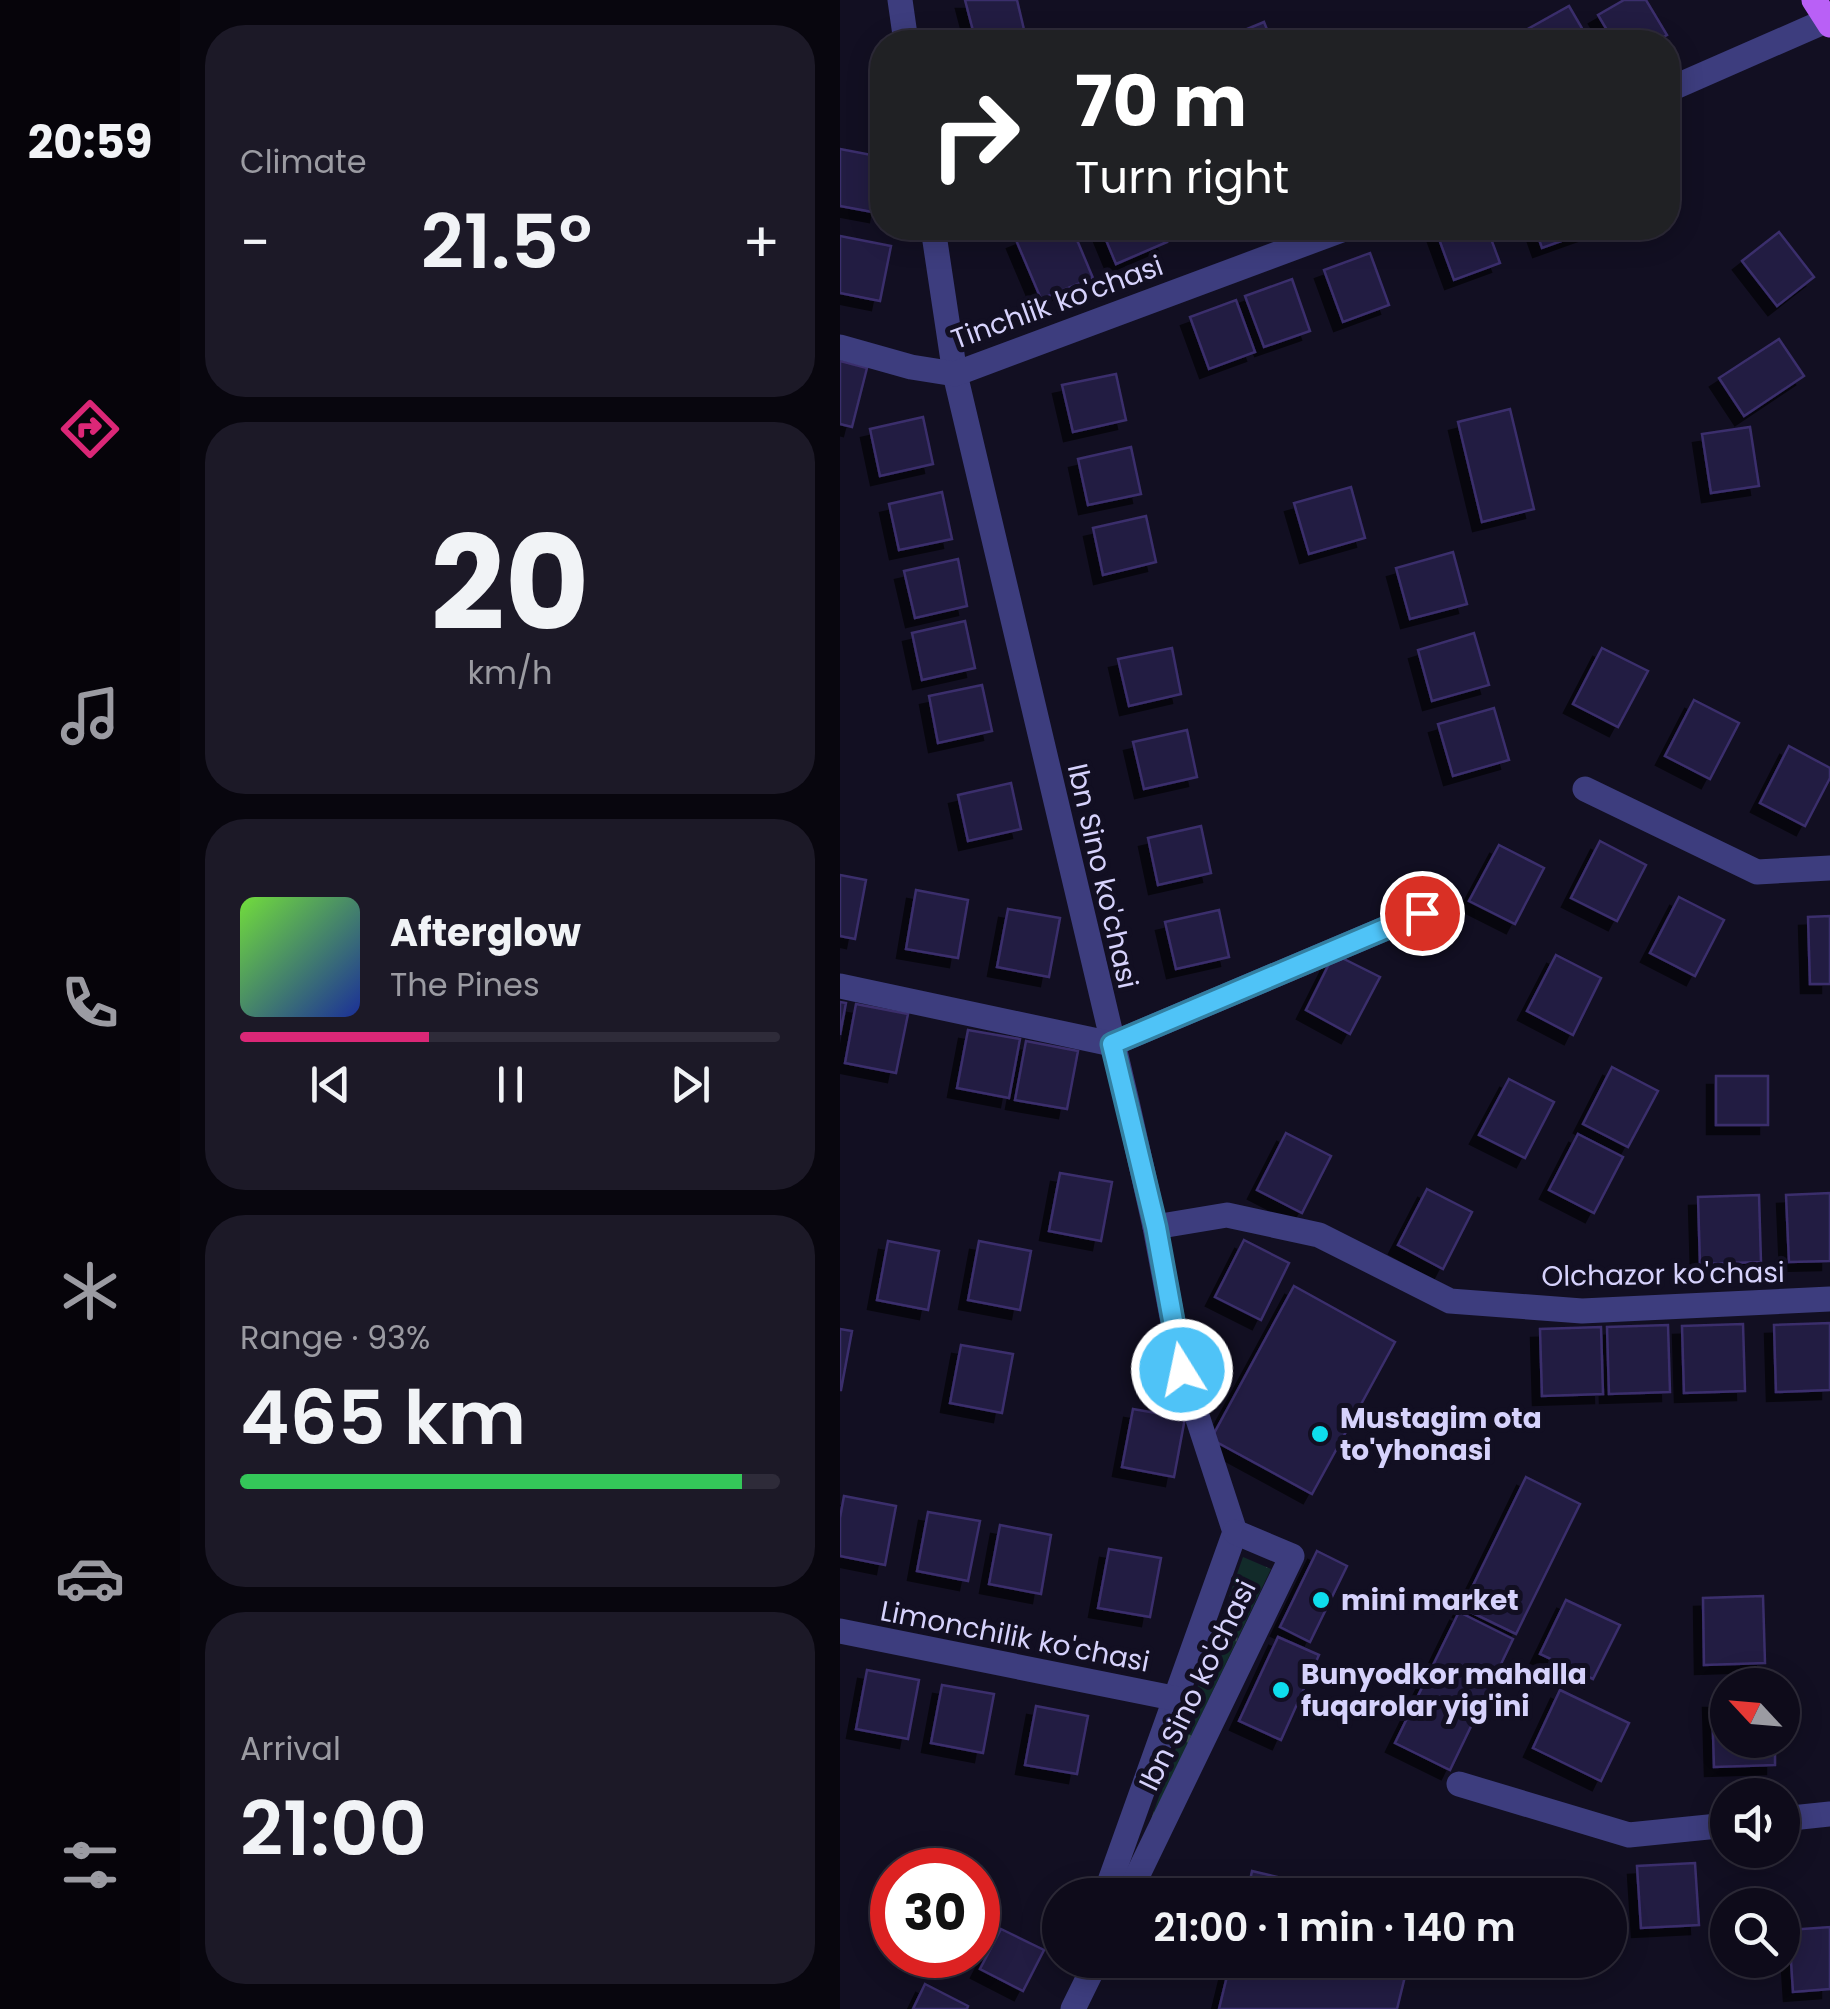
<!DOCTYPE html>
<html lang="en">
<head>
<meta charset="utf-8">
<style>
	:root { --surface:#0e0b1a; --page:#1c1927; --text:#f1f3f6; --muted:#9b9ba2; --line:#2e2b39; --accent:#db2777 }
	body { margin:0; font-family:Poppins,sans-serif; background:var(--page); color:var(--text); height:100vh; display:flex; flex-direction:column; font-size:38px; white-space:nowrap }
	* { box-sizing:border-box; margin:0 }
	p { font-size:32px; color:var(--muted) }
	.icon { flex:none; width:55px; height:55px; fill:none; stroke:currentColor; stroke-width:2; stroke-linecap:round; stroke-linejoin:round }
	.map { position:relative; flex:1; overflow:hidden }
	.panel { display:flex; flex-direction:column; gap:25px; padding:25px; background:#08060e; width:660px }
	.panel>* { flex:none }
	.top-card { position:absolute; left:30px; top:30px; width:810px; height:210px; border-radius:40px; box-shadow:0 5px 25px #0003,0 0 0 2px var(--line); background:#202124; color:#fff; overflow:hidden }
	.needle { width:65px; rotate:296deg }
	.tools { position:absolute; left:870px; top:1668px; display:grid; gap:20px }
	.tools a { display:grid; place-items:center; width:90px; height:90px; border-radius:50%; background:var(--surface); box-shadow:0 5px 25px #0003,0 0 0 2px var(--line); font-size:50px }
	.speed { position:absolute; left:30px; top:1848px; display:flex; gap:20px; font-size:50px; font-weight:700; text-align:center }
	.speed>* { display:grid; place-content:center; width:130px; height:130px; border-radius:50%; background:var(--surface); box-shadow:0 5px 25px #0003,0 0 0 2px var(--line); line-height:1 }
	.speed .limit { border:15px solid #d22; background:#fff; color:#111 }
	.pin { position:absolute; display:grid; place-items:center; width:85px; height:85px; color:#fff; margin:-42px; border:5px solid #fff; border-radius:50%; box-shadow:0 2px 10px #0007 }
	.me { position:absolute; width:110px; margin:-55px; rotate:350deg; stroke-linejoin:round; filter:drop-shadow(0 0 8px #0008) }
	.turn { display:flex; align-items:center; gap:35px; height:210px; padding:0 40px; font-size:45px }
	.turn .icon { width:130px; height:130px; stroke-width:2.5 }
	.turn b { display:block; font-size:70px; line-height:85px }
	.big { font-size:75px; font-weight:600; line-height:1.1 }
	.panel .card { flex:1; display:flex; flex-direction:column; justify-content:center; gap:15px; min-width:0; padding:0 35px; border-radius:40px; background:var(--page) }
	.panel .dial { align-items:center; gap:0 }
	.dial b { font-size:130px; line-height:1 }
	.song { display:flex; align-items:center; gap:30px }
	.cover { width:120px; height:120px; border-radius:15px; background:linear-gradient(135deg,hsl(100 70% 55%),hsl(230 70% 35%)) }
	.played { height:10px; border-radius:5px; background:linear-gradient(90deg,var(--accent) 35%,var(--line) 35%) }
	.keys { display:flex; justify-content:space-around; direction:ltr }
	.heat { display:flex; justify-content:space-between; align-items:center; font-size:55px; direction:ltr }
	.charge { height:15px; border-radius:8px; background:linear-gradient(90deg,#34c759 93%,var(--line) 0) }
	.trip { position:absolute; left:202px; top:1878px; width:585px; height:100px; border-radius:50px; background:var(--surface); box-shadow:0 5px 25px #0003,0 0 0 2px var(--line); font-weight:600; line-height:100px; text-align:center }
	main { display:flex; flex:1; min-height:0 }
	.menu { display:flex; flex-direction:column; width:180px; justify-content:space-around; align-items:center; background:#06040a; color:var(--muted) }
	.menu .icon { width:70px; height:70px }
	.menu .active { color:var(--accent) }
	.menu b { font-size:45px; color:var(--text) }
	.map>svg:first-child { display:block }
	.grass { fill:url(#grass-tufts) }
	.building { fill:#231c42; stroke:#3a2f6c; stroke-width:2.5; filter:url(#shadow) }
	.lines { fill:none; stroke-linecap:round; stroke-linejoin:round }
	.minor { stroke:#3d3d7e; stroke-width:25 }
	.major { stroke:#b960f6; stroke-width:25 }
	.route-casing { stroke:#337fa1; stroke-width:25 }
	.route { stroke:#4fc3f7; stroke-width:18 }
	.poi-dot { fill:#0edded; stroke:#120f22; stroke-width:4 }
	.labels { text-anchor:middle; stroke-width:10; stroke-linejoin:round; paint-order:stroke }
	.street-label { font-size:28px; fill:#d6d2fc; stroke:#120f22 }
	.poi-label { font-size:28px; font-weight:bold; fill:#d6d2fc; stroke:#120f22; text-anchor:start }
</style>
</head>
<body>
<main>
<nav class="menu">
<b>20:59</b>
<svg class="icon active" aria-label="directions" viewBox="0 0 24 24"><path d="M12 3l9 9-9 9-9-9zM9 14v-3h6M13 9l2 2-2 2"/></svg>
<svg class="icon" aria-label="music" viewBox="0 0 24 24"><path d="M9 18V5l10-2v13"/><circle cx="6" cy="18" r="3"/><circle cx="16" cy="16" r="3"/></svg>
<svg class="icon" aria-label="phone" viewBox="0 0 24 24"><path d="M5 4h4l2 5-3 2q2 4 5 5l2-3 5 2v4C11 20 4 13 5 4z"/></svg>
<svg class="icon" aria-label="climate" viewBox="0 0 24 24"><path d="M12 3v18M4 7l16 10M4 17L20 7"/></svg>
<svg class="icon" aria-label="car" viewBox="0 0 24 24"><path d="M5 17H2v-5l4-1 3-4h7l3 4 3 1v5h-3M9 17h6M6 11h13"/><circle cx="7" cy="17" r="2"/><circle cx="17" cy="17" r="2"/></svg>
<svg class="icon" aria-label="filters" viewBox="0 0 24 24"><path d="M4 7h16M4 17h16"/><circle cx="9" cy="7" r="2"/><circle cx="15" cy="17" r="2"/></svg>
</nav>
<section class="panel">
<div class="card"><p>Climate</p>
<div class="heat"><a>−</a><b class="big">21.5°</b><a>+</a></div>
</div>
<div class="card dial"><b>20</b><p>km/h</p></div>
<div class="card">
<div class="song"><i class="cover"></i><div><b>Afterglow</b><p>The Pines</p></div></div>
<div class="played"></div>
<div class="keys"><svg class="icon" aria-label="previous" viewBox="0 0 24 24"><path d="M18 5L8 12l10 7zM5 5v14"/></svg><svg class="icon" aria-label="pause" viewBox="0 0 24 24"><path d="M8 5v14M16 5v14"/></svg><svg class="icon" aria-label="next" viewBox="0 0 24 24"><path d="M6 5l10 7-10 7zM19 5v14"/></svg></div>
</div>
<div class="card"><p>Range · 93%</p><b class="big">465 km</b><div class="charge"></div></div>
<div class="card"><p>Arrival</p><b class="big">21:00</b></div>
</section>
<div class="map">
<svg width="990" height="2009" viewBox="0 0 990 2009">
	<defs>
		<pattern id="grass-tufts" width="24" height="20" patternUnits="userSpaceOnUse" patternTransform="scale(2.5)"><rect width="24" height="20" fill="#122b2a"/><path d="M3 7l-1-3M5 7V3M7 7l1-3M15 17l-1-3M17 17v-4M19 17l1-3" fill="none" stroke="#34494a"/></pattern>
		<filter id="shadow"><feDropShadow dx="-9" dy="9" stdDeviation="0" flood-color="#0009"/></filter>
	</defs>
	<rect width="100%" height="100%" fill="#120f22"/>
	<!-- grass -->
	<path class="grass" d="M403 1557 431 1569 309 1825Z"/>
	<!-- building -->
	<g class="building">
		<path d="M125 0H177L186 38 168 42H136Z"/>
		<path d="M784 0H806L827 35 814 42H774L758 15Z"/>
		<path d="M729 6 750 42H693L686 30Z"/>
		<path d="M424 22 432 42H376Z"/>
		<path d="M0 149 42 157V190L38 213 0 206Z"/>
		<path d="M206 228H232L253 278 201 299 176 240Z"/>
		<path d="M261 228H321L327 242 276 264Z"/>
		<path d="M595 228H647L660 263 614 280Z"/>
		<path d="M695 228H747L749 231 702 248Z"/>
		<path d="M939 232 974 277 937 306 902 261Z"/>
		<path d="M0 236 51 246 40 301 0 293Z"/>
		<path d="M530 253 549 305 503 322 484 270Z"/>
		<path d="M452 279 470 331 424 347 405 296Z"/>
		<path d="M396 300 415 352 369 369 350 317Z"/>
		<path d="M939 339 964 376 904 416 879 378Z"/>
		<path d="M0 361 27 368 12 427 0 424Z"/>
		<path d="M276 374 286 420 233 432 222 385Z"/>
		<path d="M670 409 694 509 642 522 618 422Z"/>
		<path d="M83 417 93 464 40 476 30 429Z"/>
		<path d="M910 427 919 486 871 493 862 434Z"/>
		<path d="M291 447 301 494 248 505 238 459Z"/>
		<path d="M511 487 525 538 469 554 454 503Z"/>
		<path d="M102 492 112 539 59 550 49 504Z"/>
		<path d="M306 516 316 562 263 575 253 528Z"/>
		<path d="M613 552 627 604 570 619 556 568Z"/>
		<path d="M118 559 127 606 75 618 64 571Z"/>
		<path d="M125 621 135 668 82 680 72 633Z"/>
		<path d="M634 633 649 685 592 701 578 650Z"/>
		<path d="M332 648 341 694 289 706 278 659Z"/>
		<path d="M762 648 808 671 778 727 733 704Z"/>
		<path d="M142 685 152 731 98 743 89 696Z"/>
		<path d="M854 700 899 723 870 779 825 756Z"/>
		<path d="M654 708 669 760 613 776 598 724Z"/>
		<path d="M347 730 357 777 304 789 293 742Z"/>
		<path d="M949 746 990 768V778L965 826 920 803Z"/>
		<path d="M171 783 181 829 128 841 118 795Z"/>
		<path d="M361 826 371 873 318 885 308 838Z"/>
		<path d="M760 841 806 865 777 921 731 898Z"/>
		<path d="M659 845 704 868 675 924 629 901Z"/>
		<path d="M0 875 26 880 15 939 0 936Z"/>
		<path d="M76 890 128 900 118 958 66 949Z"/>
		<path d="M839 897 884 920 855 976 810 953Z"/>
		<path d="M168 909 220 918 209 977 157 967Z"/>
		<path d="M379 910 389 957 336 969 325 922Z"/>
		<path d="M990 916V984H970L968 917Z"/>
		<path d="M494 954 540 977 510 1034 466 1010Z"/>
		<path d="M716 955 761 978 733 1035 687 1011Z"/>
		<path d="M0 1002 6 1003 0 1035Z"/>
		<path d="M16 1004 68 1014 56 1073 5 1063Z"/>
		<path d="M128 1030 180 1039 169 1098 117 1088Z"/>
		<path d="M186 1041 238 1051 227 1109 175 1100Z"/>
		<path d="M772 1067 818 1091 788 1147 743 1124Z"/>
		<rect x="876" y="1076" width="52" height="49"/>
		<path d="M669 1079 714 1102 685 1158 639 1135Z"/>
		<path d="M446 1133 491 1156 462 1213 417 1190Z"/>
		<path d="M738 1134 783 1157 754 1213 709 1190Z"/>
		<path d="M220 1173 272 1182 261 1241 209 1231Z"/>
		<path d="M587 1189 632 1212 603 1269 558 1245Z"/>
		<path d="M990 1193V1261L949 1262 946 1195Z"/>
		<path d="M919 1195 921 1262 860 1264 858 1197Z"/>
		<path d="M404 1240 449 1263 421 1320 375 1297Z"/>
		<path d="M48 1241 99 1251 88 1310 37 1300Z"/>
		<path d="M139 1241 191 1251 180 1310 128 1300Z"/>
		<path d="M454 1286 555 1342 472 1494 371 1439Z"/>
		<path d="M990 1323V1390L936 1392 934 1325Z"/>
		<path d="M903 1324 905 1391 844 1393 842 1326Z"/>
		<path d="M828 1325 830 1392 769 1394 767 1327Z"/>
		<path d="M761 1327 763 1394 702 1396 700 1329Z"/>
		<path d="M0 1329 12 1331 1 1390H0Z"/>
		<path d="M121 1345 173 1354 162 1413 110 1403Z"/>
		<path d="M293 1409 345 1418 334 1477 282 1467Z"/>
		<path d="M686 1477 740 1504 676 1634 622 1608Z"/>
		<path d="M4 1496 56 1506 45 1565 0 1556V1518Z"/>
		<path d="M88 1512 140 1521 128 1581 77 1571Z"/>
		<path d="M160 1525 211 1535 201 1594 149 1584Z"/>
		<path d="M269 1549 321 1558 310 1617 258 1608Z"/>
		<path d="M477 1551 507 1566 470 1642 440 1627Z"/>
		<path d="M923 1596 925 1663 864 1665 863 1598Z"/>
		<path d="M726 1600 780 1625 753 1679 700 1654Z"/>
		<path d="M619 1612 673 1639 610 1770 555 1743Z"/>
		<path d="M438 1637 479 1655 441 1740 399 1721Z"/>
		<path d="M27 1670 79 1680 68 1739 16 1729Z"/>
		<path d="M102 1685 154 1694 143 1753 91 1743Z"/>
		<path d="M720 1690 789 1723 761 1781 693 1748Z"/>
		<path d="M872 1699H888V1740H935V1765L874 1767Z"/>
		<path d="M196 1706 248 1716 237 1774 185 1765Z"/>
		<path d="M855 1863 859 1925 801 1928 797 1866Z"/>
		<path d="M412 1871 514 1895H407Z"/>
		<path d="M990 1927V1989L953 1992 949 1930Z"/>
		<path d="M161 1929 204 1950 183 1991 140 1969Z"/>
		<path d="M391 1960H569L557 2009H379Z"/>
		<path d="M85 1984 128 2006 127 2009H73Z"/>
	</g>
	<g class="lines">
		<!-- minor -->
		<g class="minor">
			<path d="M60 0 66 42"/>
			<path d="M828 90 990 19"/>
			<path d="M93 228 115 374 287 1102 315 1227 342 1370 395 1532 265 1895"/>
			<path d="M0 347 71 367 115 374 507 228"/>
			<path d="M745 789 917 872 990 868"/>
			<path d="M0 986 272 1044 582 913"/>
			<path d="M315 1227 387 1215 479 1235 610 1301 742 1311 990 1299"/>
			<path d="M0 1631 338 1699"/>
			<path d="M619 1784 789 1835 888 1825"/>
			<path d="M942 1819 990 1814"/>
			<path d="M288 1895 452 1556 395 1532"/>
			<path d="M233 2009 257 1960"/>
		</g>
		<!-- major -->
		<path class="major" d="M974 0 990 25"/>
	</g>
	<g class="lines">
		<defs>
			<path id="route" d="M342 1370 316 1227 272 1044 582 913"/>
		</defs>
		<!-- route casing -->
		<use href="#route" class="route-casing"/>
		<!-- route -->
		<use href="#route" class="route"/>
	</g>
	<!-- markers -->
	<g class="poi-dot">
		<circle cx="480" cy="1434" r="10"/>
		<circle cx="481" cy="1600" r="10"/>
		<circle cx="441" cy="1690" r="10"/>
	</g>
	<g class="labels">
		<!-- street labels -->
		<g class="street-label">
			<text transform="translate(217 302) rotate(-20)" y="10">Tinchlik ko'chasi</text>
			<text transform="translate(263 876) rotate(77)" y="10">Ibn Sino ko'chasi</text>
			<text transform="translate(823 1274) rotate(-1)" y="10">Olchazor ko'chasi</text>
			<text transform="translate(175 1636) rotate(11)" y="10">Limonchilik ko'chasi</text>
			<text transform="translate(357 1685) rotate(-64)" y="10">Ibn Sino ko'chasi</text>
		</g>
		<!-- poi labels -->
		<g class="poi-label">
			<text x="500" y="1428">Mustagim ota<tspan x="500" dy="32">to'yhonasi</tspan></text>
			<text x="501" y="1610">mini market</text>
			<text x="461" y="1684">Bunyodkor mahalla<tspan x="461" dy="32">fuqarolar yig'ini</tspan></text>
		</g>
	</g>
</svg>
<div class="tools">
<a><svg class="needle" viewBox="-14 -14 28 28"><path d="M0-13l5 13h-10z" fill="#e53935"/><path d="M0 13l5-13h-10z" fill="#9b9ba2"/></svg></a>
<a><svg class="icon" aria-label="sound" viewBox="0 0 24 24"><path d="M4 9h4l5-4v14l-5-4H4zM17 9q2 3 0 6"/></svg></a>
<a><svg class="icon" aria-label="search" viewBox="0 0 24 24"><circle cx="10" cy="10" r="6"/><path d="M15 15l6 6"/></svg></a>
</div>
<div class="speed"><div class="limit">30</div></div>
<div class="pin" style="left:582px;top:913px;background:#d93025"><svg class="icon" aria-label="arrive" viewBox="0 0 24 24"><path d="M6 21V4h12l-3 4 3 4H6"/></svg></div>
<svg class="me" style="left:342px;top:1370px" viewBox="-20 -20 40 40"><circle r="17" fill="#4fc3f7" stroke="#fff" stroke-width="3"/><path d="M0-11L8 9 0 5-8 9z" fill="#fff"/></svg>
<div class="trip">21:00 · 1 min · 140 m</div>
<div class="top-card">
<div class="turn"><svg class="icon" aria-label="right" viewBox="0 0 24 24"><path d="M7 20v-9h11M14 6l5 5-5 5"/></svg><div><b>70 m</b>Turn right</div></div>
</div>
</div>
</main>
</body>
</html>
